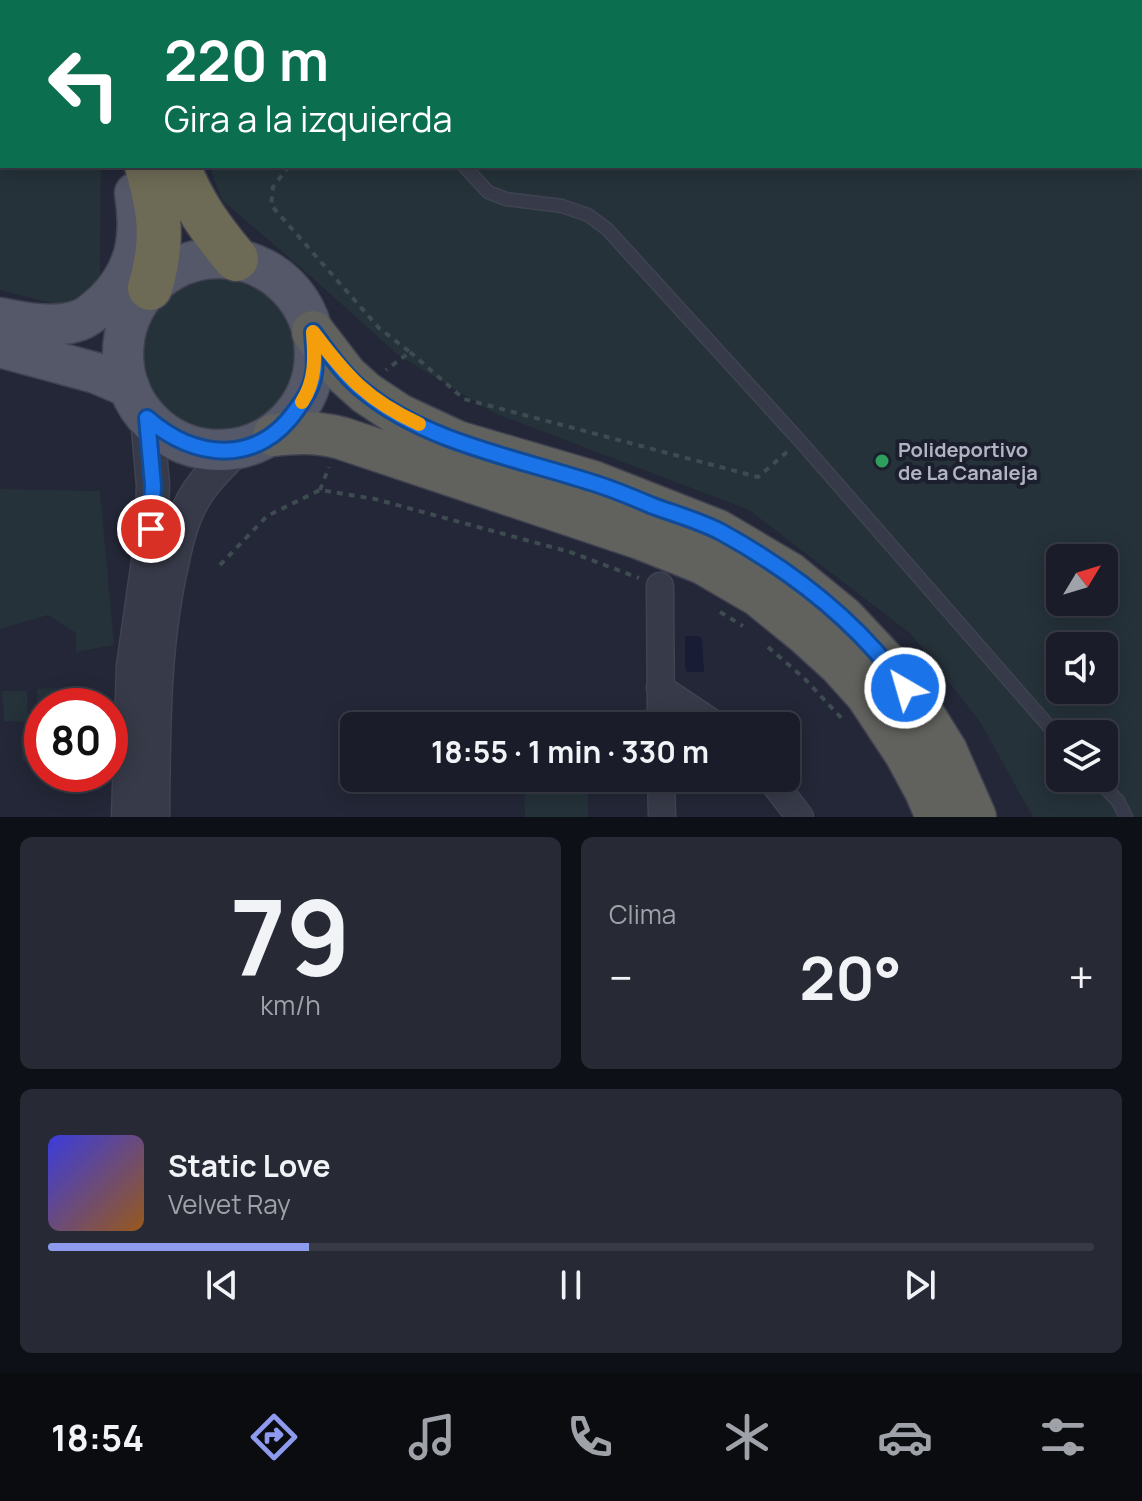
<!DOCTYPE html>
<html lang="es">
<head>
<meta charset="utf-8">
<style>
	:root { --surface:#1a1d29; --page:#272a35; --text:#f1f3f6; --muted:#9fa2a8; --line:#383b46; --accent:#8d9aee }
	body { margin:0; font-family:Manrope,sans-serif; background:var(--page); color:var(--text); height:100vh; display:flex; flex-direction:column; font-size:30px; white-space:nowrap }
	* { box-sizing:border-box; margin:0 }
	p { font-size:26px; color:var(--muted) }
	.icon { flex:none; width:44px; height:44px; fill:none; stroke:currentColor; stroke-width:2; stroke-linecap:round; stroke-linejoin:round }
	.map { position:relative; height:817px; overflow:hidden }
	.panel { display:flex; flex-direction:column; gap:20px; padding:20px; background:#0e1017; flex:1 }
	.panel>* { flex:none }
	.top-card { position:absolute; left:0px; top:0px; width:1142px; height:168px; box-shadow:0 4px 20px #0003,0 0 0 2px var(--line); background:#0b6e4f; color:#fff; overflow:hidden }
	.needle { width:52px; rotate:52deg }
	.controls { position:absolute; left:1046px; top:544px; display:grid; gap:16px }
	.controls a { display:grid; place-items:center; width:72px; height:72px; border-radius:12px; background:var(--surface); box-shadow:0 4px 20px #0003,0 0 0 2px var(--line); font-size:40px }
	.speed { position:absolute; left:24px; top:688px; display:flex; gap:16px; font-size:40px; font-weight:700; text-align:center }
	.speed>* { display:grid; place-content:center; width:104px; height:104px; border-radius:50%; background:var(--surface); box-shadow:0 4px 20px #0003,0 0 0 2px var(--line); line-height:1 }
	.speed .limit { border:12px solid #d22; background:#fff; color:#111 }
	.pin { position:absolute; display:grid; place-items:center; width:68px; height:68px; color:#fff; margin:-34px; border:4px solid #fff; border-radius:50%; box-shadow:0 2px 8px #0007 }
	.me { position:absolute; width:88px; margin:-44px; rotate:322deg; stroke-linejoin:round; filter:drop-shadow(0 0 6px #0008) }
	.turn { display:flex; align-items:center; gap:28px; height:168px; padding:0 32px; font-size:36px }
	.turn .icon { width:104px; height:104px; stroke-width:2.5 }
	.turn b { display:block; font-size:56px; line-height:68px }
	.big { font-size:60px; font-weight:700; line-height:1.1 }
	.panel .card { flex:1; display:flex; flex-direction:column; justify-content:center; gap:12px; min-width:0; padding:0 28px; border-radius:12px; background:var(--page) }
	.panel .dial { align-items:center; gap:0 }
	.dial b { font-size:104px; line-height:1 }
	.song { display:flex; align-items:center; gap:24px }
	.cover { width:96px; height:96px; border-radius:12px; background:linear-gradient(135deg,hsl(240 70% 55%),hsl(30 70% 35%)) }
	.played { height:8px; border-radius:4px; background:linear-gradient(90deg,var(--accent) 25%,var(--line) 25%) }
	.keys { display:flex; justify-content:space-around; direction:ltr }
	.heat { display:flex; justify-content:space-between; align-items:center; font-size:44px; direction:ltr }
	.panel .tiles { flex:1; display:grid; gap:20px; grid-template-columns:1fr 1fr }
	.card:last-child { grid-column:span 2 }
	.trip { position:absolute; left:340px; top:712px; width:460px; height:80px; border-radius:12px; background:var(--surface); box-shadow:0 4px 20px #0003,0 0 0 2px var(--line); font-weight:700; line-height:80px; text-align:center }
	.dock { display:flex; height:128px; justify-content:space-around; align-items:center; background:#0a0c10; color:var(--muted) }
	.dock .icon { width:56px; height:56px }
	.dock .selected { color:var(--accent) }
	.dock b { font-size:36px; color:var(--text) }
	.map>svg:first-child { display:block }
	.green { fill:#253239; fill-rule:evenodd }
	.water { fill:#181c34 }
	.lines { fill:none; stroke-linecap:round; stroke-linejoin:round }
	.service-casing { stroke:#404351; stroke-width:15 }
	.minor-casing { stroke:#404351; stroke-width:29 }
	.tertiary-casing { stroke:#404351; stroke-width:35 }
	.primary-casing { stroke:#404351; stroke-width:43 }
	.trunk-casing { stroke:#3f4150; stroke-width:45 }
	.motorway-casing { stroke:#3f4150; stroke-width:47 }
	.path { stroke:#3e4b51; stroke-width:4; stroke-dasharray:6 6; stroke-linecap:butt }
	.service { stroke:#373a48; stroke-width:12 }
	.minor { stroke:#373a48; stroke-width:26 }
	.tertiary { stroke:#373a48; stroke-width:32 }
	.primary { stroke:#555868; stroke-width:40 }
	.trunk { stroke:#61615e; stroke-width:42 }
	.motorway { stroke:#6d6a55; stroke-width:44 }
	.rail-casing { stroke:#595d6f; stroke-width:9 }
	.rail { stroke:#1c1f2d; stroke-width:6; stroke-dasharray:18; stroke-linecap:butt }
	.route-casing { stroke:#114b97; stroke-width:20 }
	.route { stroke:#1a73e8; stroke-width:14 }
	.slow { stroke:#f59e0b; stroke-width:14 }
	.leisure-dot { fill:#2e9e5b; stroke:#1c1f2d; stroke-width:3 }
	.labels { text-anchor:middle; stroke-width:8; stroke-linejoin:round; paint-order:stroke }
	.poi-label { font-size:20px; font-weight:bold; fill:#b2b4c4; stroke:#1c1f2d; text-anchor:start }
</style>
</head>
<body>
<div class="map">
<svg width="1142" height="817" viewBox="0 0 1142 817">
	<rect width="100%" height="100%" fill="#232737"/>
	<!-- green -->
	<g class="green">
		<path d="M0 89H2V166H101L100 281 92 296 63 306 0 290Z"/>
		<path d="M1140 108H1142V817H1033L980 722 911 634 749 510 494 413 398 355 308 274 222 200 209 166H1140ZM1060 558H1104V602H1060ZM1060 646H1104V690H1060ZM1060 734H1104V778H1060Z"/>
		<circle cx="220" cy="354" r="76"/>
		<path d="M0 489 100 491 114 645 76 652V633L48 615 0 629Z"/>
		<path d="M56 688V706H42V761H22L21 737 38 736 37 689Z"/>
		<rect x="66" y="689" width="26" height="17"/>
		<path d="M2 691H27L28 722 4 721Z"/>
		<path d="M524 778H588V817H525Z"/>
	</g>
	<!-- water -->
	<path class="water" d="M685 636H699L702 639 704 672H687L685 668Z"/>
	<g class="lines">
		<defs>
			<g id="service">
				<path d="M444 0V2"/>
				<path d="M464 166 488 192 506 199 562 206 588 215 607 229 800 441 1060 739"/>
				<path d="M1096 778 1118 801 1126 817"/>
			</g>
			<g id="minor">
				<path d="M660 586 661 726"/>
				<path d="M660 688 717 726"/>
				<path d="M661 778 662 817"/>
				<path d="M770 778 800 817"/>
			</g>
			<g id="tertiary">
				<path d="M128 817 133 666 150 547 152 511 153 485 147 418"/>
				<path d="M153 817C154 731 153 644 173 560 177 540 182 520 192 502 202 482 220 466 235 450"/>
			</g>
			<g id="primary">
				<circle cx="219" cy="354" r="96"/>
				<path d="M0 318C25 323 56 329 80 320 89 317 98 308 105 302 137 270 142 236 135 193"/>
				<path d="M0 347 96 373 129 387"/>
			</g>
			<g id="trunk">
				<path d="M313 332 346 375 366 393 399 415 457 442 593 482 718 531 789 573 844 618 889 666 921 711 946 751 975 817"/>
				<path d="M274 435C298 432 317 432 341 438L640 538 703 563 758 595 806 634 839 664 867 695 906 754 926 791 937 817"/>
			</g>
			<g id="motorway">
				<path d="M136 2 137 0"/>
				<path d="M170 2V0"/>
				<path d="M147 166C160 212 164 241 150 288"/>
				<path d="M178 166C193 204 210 228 236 259"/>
			</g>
		</defs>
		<!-- service casing -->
		<use href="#service" class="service-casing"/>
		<!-- minor casing -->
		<use href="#minor" class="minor-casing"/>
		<!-- tertiary casing -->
		<use href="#tertiary" class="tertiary-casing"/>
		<!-- primary casing -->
		<use href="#primary" class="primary-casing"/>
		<!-- trunk casing -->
		<use href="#trunk" class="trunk-casing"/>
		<!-- motorway casing -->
		<use href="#motorway" class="motorway-casing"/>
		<!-- path -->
		<g class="path">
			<path d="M365 2 366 0"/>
			<path d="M289 166 273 187 271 205 379 328 410 352 386 370"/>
			<path d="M410 352 464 399 758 477 787 452"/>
			<path d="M320 490 329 467"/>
			<path d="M220 565 267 516 320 490 375 499 570 552 639 578"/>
			<path d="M720 612 743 626"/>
			<path d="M768 647 804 678 845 722"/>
		</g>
		<!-- service -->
		<use href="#service" class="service"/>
		<!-- minor -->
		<use href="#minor" class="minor"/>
		<!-- tertiary -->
		<use href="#tertiary" class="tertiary"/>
		<!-- primary -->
		<use href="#primary" class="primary"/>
		<!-- trunk -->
		<use href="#trunk" class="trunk"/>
		<!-- motorway -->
		<use href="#motorway" class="motorway"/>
		<defs>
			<g id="rail">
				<path d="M0 39H2"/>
				<path d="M1140 45H1142"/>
				<path d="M0 51H2"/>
			</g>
		</defs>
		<!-- rail casing -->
		<use href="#rail" class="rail-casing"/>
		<!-- rail -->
		<use href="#rail" class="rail"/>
	</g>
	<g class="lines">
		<defs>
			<path id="route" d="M151 529 153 485 147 418C195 460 258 466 297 409 303 401 309 392 312 382 317 367 314 348 313 332 329 353 344 376 365 392 426 442 516 458 590 482 611 488 632 497 653 506 675 514 700 521 721 532 792 571 858 622 905 688"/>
		</defs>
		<!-- route casing -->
		<use href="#route" class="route-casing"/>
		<!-- route -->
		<use href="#route" class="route"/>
		<!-- slow -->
		<path class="slow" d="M302 402C316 380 315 358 313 332 347 377 367 400 419 424"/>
	</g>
	<!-- markers -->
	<circle class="leisure-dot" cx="882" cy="461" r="8"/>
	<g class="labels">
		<!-- poi labels -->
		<g class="poi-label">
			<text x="898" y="457">Polideportivo<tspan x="898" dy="23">de La Canaleja</tspan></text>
		</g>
	</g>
</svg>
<div class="controls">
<a><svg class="needle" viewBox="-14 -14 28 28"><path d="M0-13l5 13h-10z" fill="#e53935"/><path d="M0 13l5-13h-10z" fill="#9fa2a8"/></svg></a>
<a><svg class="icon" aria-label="sound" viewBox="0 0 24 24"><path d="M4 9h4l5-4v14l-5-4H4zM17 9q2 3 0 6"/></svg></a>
<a><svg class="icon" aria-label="layers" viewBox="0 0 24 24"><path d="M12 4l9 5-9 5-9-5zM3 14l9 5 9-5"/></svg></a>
</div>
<div class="speed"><div class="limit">80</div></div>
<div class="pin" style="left:151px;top:529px;background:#d93025"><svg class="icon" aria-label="arrive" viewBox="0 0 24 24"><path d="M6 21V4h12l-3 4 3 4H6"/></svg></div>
<svg class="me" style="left:905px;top:688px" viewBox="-20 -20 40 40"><circle r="17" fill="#1a73e8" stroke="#fff" stroke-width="3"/><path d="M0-11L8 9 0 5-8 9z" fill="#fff"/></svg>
<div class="trip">18:55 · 1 min · 330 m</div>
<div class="top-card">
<div class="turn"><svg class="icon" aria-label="left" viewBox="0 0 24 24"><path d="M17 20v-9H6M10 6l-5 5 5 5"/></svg><div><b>220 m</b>Gira a la izquierda</div></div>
</div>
</div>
<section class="panel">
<div class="tiles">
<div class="card dial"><b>79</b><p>km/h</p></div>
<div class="card"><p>Clima</p>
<div class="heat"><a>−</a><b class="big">20°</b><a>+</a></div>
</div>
<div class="card">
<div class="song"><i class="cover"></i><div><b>Static Love</b><p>Velvet Ray</p></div></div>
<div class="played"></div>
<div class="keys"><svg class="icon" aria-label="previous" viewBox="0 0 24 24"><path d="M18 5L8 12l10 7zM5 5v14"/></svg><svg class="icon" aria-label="pause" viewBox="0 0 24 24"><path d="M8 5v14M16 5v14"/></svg><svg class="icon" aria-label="next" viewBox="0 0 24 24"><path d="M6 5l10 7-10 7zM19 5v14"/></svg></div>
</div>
</div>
</section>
<nav class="dock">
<b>18:54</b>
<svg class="icon selected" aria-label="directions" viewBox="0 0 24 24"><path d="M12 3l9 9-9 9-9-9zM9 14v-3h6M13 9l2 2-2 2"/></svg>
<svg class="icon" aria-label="music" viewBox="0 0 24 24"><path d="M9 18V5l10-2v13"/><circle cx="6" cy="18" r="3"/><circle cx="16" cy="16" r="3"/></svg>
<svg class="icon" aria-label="phone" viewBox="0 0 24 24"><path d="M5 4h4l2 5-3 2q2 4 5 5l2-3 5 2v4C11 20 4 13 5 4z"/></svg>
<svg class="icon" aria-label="climate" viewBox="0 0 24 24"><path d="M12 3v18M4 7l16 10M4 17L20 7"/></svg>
<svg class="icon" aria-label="car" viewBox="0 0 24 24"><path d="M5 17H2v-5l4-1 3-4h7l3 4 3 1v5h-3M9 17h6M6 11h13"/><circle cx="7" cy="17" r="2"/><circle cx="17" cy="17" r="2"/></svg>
<svg class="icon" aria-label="filters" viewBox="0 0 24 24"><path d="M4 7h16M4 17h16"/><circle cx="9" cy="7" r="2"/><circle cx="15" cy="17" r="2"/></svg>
</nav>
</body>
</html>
